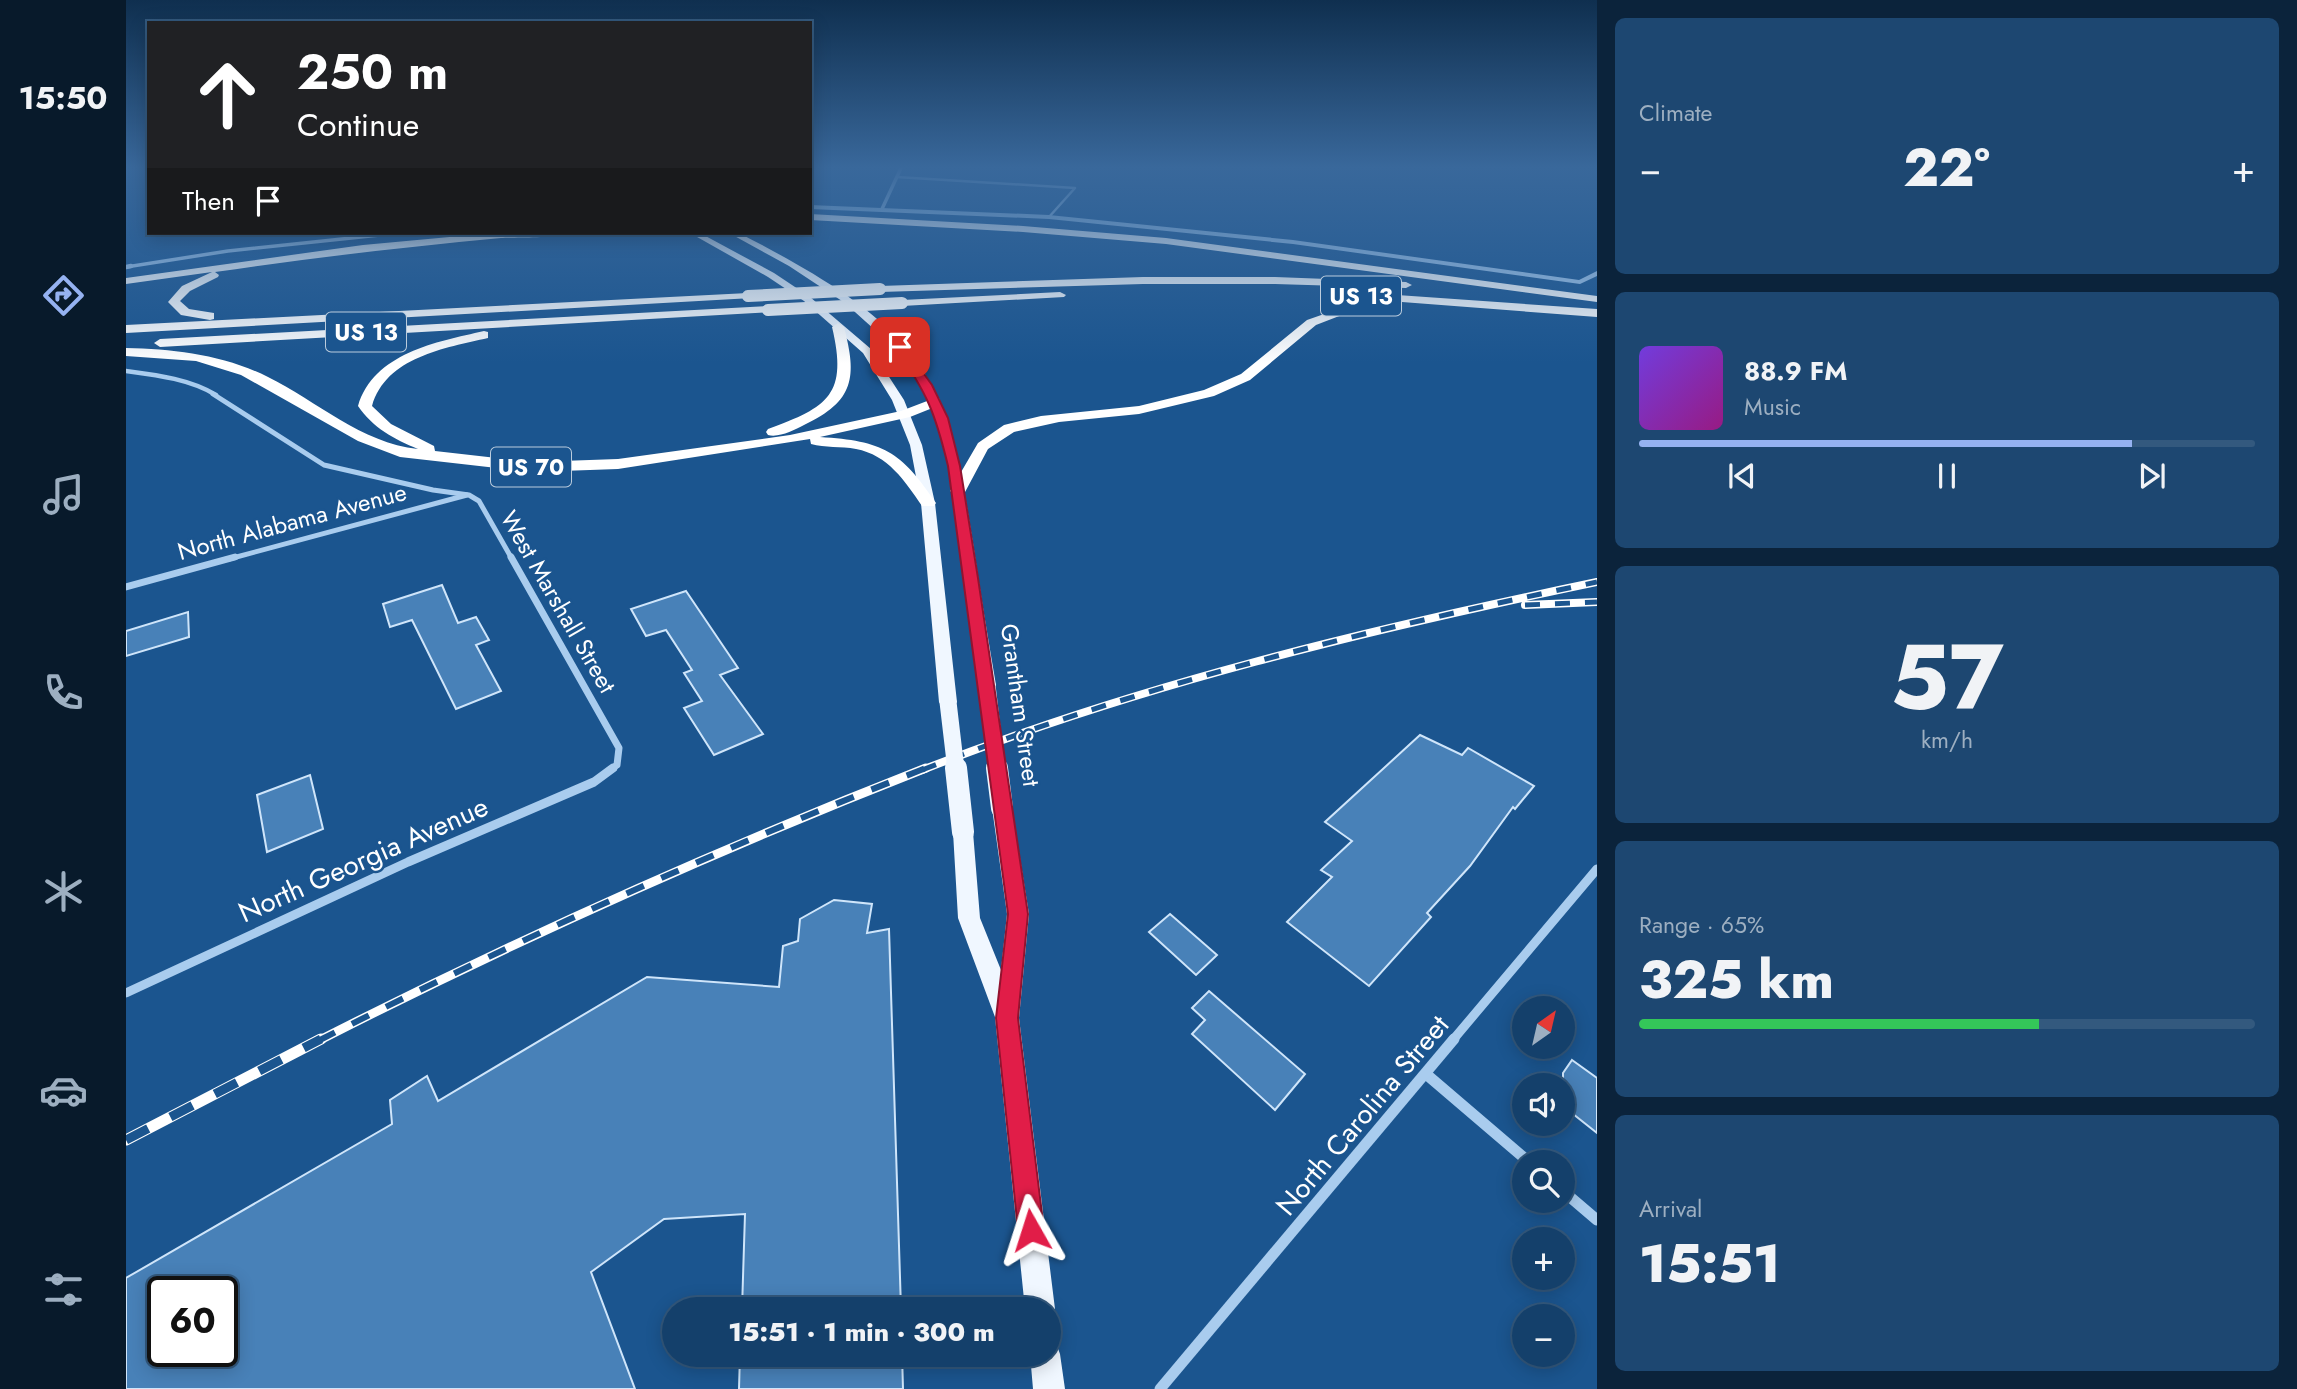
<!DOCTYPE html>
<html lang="en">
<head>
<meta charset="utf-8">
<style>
	:root { --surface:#14406b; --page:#1d4771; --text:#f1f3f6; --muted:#9dafc1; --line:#33597e; --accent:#95b2f1 }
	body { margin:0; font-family:Jost,sans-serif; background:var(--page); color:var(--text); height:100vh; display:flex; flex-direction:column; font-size:26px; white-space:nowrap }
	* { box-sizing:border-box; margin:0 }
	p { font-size:23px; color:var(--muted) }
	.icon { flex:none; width:38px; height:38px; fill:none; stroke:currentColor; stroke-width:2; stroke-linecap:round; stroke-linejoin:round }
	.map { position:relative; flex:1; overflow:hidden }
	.details { display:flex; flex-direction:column; gap:18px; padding:18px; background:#0b233b; width:700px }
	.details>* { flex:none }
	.guide { position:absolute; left:21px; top:21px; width:665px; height:214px; border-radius:0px; box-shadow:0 4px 18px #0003,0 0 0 2px var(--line); background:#202124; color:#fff; overflow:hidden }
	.needle { width:46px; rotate:34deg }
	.tools { position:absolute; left:1386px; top:996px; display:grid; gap:14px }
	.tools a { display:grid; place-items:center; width:63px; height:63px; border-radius:50%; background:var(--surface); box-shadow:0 4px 18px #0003,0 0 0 2px var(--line); font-size:35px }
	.speed { position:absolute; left:21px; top:1276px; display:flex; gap:14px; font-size:35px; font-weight:700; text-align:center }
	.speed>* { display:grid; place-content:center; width:91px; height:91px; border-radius:50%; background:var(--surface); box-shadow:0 4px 18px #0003,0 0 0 2px var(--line); line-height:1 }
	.speed .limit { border:4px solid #111; border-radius:10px; background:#fff; color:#111 }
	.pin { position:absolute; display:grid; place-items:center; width:60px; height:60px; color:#fff; margin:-30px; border-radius:14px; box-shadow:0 4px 10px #0006 }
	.me { position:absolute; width:77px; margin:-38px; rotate:354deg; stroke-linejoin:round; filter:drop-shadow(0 0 5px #0008) }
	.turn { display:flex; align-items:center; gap:24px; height:147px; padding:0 35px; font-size:32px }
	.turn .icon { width:91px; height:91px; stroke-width:2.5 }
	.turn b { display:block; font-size:49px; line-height:60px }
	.then { display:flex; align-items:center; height:66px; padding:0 35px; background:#0003; gap:14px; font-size:26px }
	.big { font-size:52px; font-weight:800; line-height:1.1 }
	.details .widget { flex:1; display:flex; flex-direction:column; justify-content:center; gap:10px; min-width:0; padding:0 24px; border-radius:10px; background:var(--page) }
	.details .dial { align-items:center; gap:0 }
	.dial b { font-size:91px; line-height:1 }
	.song { display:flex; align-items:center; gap:21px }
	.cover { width:84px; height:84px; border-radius:10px; background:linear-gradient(135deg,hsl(260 70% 55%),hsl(310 70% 35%)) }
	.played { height:7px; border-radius:4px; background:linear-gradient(90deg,var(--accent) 80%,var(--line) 80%) }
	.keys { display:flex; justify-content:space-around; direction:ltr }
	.heat { display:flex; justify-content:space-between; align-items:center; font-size:38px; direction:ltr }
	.charge { height:10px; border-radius:5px; background:linear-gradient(90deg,#34c759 65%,var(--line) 0) }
	.trip { position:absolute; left:536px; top:1297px; width:399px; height:70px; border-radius:35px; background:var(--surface); box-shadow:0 4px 18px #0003,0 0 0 2px var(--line); font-weight:800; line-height:70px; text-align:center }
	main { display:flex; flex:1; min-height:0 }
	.menu { display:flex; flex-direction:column; width:126px; justify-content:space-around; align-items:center; background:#081a2b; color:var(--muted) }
	.menu .icon { width:49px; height:49px }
	.menu .on { color:var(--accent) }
	.menu b { font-size:32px; color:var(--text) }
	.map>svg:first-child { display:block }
	.building { fill:#4881b8; stroke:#cfe5fa; stroke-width:2; fill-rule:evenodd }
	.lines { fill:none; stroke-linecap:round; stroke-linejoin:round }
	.service { stroke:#a9ccee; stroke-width:2.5 }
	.minor-far5 { stroke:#a9ccee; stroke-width:3.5 }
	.minor-far4 { stroke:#a9ccee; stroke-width:4.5 }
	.minor-far3 { stroke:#a9ccee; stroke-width:5 }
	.minor-far2 { stroke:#a9ccee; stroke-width:7 }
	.minor-far1 { stroke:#a9ccee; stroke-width:9 }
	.minor { stroke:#a9ccee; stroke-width:11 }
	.tertiary { fill:#a9ccee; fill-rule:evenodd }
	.primary { fill:#f0f7ff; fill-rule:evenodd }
	.motorway { fill:#fff; fill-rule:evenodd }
	.rail-far2-casing { stroke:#fff; stroke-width:8 }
	.rail-far1-casing { stroke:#fff; stroke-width:9 }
	.rail-casing { stroke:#fff; stroke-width:11 }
	.rail-far2 { stroke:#1b558f; stroke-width:5; stroke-dasharray:15; stroke-linecap:butt }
	.rail-far1 { stroke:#1b558f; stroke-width:6; stroke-dasharray:19; stroke-linecap:butt }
	.rail { stroke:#1b558f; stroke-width:9; stroke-dasharray:25; stroke-linecap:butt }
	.primary-bridge-far1 { stroke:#f0f7ff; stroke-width:17 }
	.primary-bridge { stroke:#f0f7ff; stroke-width:22 }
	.motorway-bridge { stroke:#fff; stroke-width:12 }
	.route { fill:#e11d48; stroke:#92132f; stroke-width:2 }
	.labels { text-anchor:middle; stroke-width:5; stroke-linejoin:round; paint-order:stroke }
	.shield { fill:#1b558f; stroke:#bcd; stroke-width:2 }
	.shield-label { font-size:23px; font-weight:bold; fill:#fff }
	.street-label { font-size:24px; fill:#fff; stroke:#1b558f }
	.near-street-label { font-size:28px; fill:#fff; stroke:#1b558f }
</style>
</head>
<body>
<main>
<nav class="menu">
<b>15:50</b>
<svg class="icon on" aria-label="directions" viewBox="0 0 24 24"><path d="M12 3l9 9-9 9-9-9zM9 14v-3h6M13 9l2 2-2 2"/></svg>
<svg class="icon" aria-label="music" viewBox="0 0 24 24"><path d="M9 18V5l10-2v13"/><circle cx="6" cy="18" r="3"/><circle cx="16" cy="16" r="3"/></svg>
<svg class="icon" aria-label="phone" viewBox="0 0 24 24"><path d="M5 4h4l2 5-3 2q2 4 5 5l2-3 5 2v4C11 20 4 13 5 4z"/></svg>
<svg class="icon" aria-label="climate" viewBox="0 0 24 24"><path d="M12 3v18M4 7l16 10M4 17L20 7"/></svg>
<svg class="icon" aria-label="car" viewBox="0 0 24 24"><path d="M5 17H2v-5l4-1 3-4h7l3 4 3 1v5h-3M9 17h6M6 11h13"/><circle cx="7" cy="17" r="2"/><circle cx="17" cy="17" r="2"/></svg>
<svg class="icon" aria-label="filters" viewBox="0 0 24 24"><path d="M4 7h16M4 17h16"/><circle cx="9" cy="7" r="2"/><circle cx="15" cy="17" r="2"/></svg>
</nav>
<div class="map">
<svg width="1471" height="1389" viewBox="0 0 1471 1389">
	<rect width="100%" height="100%" fill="#1b558f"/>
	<!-- building -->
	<g class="building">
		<path d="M316 585 332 623 350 617 363 640 350 645 375 691 330 709 286 620 264 627 257 604Z"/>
		<path d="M560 591 612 668 594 675 637 734 588 755 558 708 576 701 558 673 566 670 540 630 520 636 505 609Z"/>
		<path d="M62 612 63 637 0 656V631Z"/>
		<path d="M1294 735 1336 755 1342 748 1408 786 1389 809 1387 807 1344 866 1301 913 1305 917 1243 986 1161 922 1206 877 1195 870 1226 841 1199 822Z"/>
		<path d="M184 775 197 829 141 852 131 795Z"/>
		<path d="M708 900 746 904 741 933 763 929 775 1309H616L619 1214 538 1219 465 1272 509 1389H0V1278L266 1124 264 1100 301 1076 312 1101 521 977 653 987 657 946 672 941 674 919ZM37 1292H96V1351H37Z"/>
		<path d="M1044 914 1091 955 1070 975 1023 932Z"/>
		<path d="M1083 991 1179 1074 1149 1110 1066 1034 1079 1020 1066 1008Z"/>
		<path d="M1446 1060 1471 1078V1133L1437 1106V1073Z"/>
		<path d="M614 1354H776L777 1389H613Z"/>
	</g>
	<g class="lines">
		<!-- service -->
		<path class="service" d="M771 177 949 188 923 217"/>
		<!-- minor-far5 -->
		<g class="minor-far5">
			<path d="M756 209 775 168"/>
			<path d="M0 267 102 251 273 233"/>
		</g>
		<!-- minor-far4 -->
		<g class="minor-far4">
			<path d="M0 267 5 266"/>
			<path d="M0 371C30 375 64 379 90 395"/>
		</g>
		<!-- minor-far3 -->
		<g class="minor-far3">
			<path d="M87 394 198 465 307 490 343 495 353 501 386 559"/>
			<path d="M103 559 341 495"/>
		</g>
		<!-- minor-far2 -->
		<g class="minor-far2">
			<path d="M385 557 493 748 491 765 484 770"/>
			<path d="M0 587 109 557"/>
		</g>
		<!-- minor-far1 -->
		<g class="minor-far1">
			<path d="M0 993 282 862 468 782 487 768"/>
			<path d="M1326 1041 1471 869"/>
		</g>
		<!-- minor -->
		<g class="minor">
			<path d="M1300 1074 1403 1162"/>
			<path d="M1437 1191 1471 1220"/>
			<path d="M1034 1389 1328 1039"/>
		</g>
		<!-- tertiary -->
		<path class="tertiary" d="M684 205 923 215 1167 240 1453 280 1471 271V276L1454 284 1167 244 923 219 684 209Z"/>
		<!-- primary -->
		<g class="primary">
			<path d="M564 233H574L648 273 684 297 745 349 778 400 796 445 809 503 831 702 828 707H816L813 702 795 503 784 445 766 400 737 353 678 301 642 277Z"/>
			<path d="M603 233H613C667 261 738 299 779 346 827 403 835 472 847 543 854 591 862 638 870 685L867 689 861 691 852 685 822 466 810 418 795 385 770 349 719 303 663 266Z"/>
			<path d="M876 800 883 802 886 808 903 914 893 1018 929 1309 922 1320V1309H899L869 1017 832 918 827 832 830 826 837 824 844 826 847 832 854 918 875 970 881 914 866 808 869 802Z"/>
			<path d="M922 1340 930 1343 934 1354 939 1389H907L904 1354H922Z"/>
		</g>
		<!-- motorway -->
		<g class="motorway">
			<path d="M684 214 897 226 1040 238 1471 296V302L1040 244 897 232 684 220Z"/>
			<path d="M367 233H433C424 239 389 237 375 238 279 247 184 258 89 272L93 275 92 277 64 291 54 301 63 309 88 313V319L84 320 55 315 42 302 56 286 86 272 0 284V278L237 245Z"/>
			<path d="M1017 277H1149L1280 282 1286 285 1280 288 1149 284H1017L754 292 748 289 754 286Z"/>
			<path d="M934 292 940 295 938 297 776 306 770 303 776 300Z"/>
			<path d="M622 293 626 294V298L0 333V325Z"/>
			<path d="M1257 294 1471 309V317L1276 302V306L1272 307 1221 313 1190 325 1124 380 1088 396 1013 414 933 422 888 432 862 449 838 494 832 496 824 491 852 443 878 425 915 416 1013 406 1078 390 1115 374 1181 320 1221 306 1265 301 1253 299 1251 297Z"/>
			<path d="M642 306 646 308V312L34 347 28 343 34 339Z"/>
			<path d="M712 323 718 327C731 377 729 401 678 425 668 430 653 438 642 435L640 432 642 429C703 407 722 394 706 327Z"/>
			<path d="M358 331 362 332V338C319 348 260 357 246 406L265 424 308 446 309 451 407 462 492 459 664 435 775 411 809 398 814 399V405L784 417 694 437C757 441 775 451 810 503L808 506H796C779 481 762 455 730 449 715 446 699 448 685 444L684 439 492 469 407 472 274 457 232 441 115 375 70 361 0 356V348C49 349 98 355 142 377 191 401 235 443 292 449 268 439 247 428 232 406 248 353 310 342 358 331Z"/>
		</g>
		<defs>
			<g id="rail-far2">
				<path d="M1399 605 1471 602"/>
				<path d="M796 770C1015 684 1241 630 1471 582"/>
			</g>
			<path id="rail-far1" d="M192 1041C390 940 593 849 800 768"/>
			<path id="rail" d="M0 1140 195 1039"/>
		</defs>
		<!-- rail-far2 casing -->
		<use href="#rail-far2" class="rail-far2-casing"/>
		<!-- rail-far1 casing -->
		<use href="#rail-far1" class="rail-far1-casing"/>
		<!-- rail casing -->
		<use href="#rail" class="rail-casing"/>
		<!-- rail-far2 -->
		<use href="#rail-far2" class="rail-far2"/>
		<!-- rail-far1 -->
		<use href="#rail-far1" class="rail-far1"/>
		<!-- rail -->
		<use href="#rail" class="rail"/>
		<!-- primary-bridge-far1 -->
		<g class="primary-bridge-far1">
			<path d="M861 685 871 770"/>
			<path d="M822 702 830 770"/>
		</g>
		<!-- primary-bridge -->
		<g class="primary-bridge">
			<path d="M830 768 837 832"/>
			<path d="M871 768 876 808"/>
		</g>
		<!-- motorway-bridge -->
		<g class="motorway-bridge">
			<path d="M622 296 754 289"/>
			<path d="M642 310 776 303"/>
		</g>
	</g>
	<!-- sky -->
	<linearGradient id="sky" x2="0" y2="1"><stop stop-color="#0f2f4f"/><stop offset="0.46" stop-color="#39689b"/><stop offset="1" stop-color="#39689b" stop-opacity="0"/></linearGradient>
	<rect width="1471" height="363" fill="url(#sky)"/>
	<!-- route -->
	<path class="route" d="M770 345H777L806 385 822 418 834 466 852 578 902 914 892 1018 918 1230 914 1239 905 1243 896 1239 892 1230 870 1018 882 914 822 466C809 412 801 393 769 347Z"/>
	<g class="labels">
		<!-- shield labels -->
		<g class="shield">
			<rect x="1195" y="276.5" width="80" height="39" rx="5"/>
			<rect x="200" y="312.5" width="80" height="39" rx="5"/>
			<rect x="365" y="447.5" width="80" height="39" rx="5"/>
		</g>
		<g class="shield-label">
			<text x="1235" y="304">US 13</text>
			<text x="240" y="340">US 13</text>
			<text x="405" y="475">US 70</text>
		</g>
		<!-- street labels -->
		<g class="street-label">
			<text transform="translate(166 522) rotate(-15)" y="8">North Alabama Avenue</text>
			<text transform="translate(432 602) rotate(60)" y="8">West Marshall Street</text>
			<text transform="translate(894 705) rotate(82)" y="8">Grantham Street</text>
		</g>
		<!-- near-street labels -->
		<g class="near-street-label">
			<text transform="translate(237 859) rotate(-24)" y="10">North Georgia Avenue</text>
			<text transform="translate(1236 1115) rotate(-50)" y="10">North Carolina Street</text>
		</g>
	</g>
</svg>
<div class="tools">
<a><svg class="needle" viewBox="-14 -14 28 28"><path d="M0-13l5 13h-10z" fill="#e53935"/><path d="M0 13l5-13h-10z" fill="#9dafc1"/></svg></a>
<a><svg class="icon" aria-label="sound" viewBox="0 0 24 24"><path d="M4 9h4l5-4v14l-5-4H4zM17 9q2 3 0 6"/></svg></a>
<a><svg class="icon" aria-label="search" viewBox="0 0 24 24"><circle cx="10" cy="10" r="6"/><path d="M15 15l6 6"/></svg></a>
<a>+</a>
<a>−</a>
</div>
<div class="speed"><div class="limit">60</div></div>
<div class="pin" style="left:774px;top:347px;background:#d93025"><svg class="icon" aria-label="arrive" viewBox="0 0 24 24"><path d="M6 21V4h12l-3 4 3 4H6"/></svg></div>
<svg class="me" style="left:905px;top:1230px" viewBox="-20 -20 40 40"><path d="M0-17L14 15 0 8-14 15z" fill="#e11d48" stroke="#fff" stroke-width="4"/></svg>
<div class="trip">15:51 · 1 min · 300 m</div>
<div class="guide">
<div class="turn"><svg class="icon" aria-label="ahead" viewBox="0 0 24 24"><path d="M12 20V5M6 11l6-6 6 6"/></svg><div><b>250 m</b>Continue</div></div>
<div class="then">Then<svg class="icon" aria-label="arrive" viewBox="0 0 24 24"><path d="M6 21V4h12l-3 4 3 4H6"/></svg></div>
</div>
</div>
<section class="details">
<div class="widget"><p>Climate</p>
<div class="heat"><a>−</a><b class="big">22°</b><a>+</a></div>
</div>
<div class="widget">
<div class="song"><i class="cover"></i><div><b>88.9 FM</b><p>Music</p></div></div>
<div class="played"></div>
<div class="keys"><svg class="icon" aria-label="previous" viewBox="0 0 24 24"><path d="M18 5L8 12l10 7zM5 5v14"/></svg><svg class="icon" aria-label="pause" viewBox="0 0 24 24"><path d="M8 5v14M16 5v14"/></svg><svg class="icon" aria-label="next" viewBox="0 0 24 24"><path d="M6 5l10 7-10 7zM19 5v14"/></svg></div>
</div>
<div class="widget dial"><b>57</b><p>km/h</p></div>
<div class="widget"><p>Range · 65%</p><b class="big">325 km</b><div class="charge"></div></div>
<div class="widget"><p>Arrival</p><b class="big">15:51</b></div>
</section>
</main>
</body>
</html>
